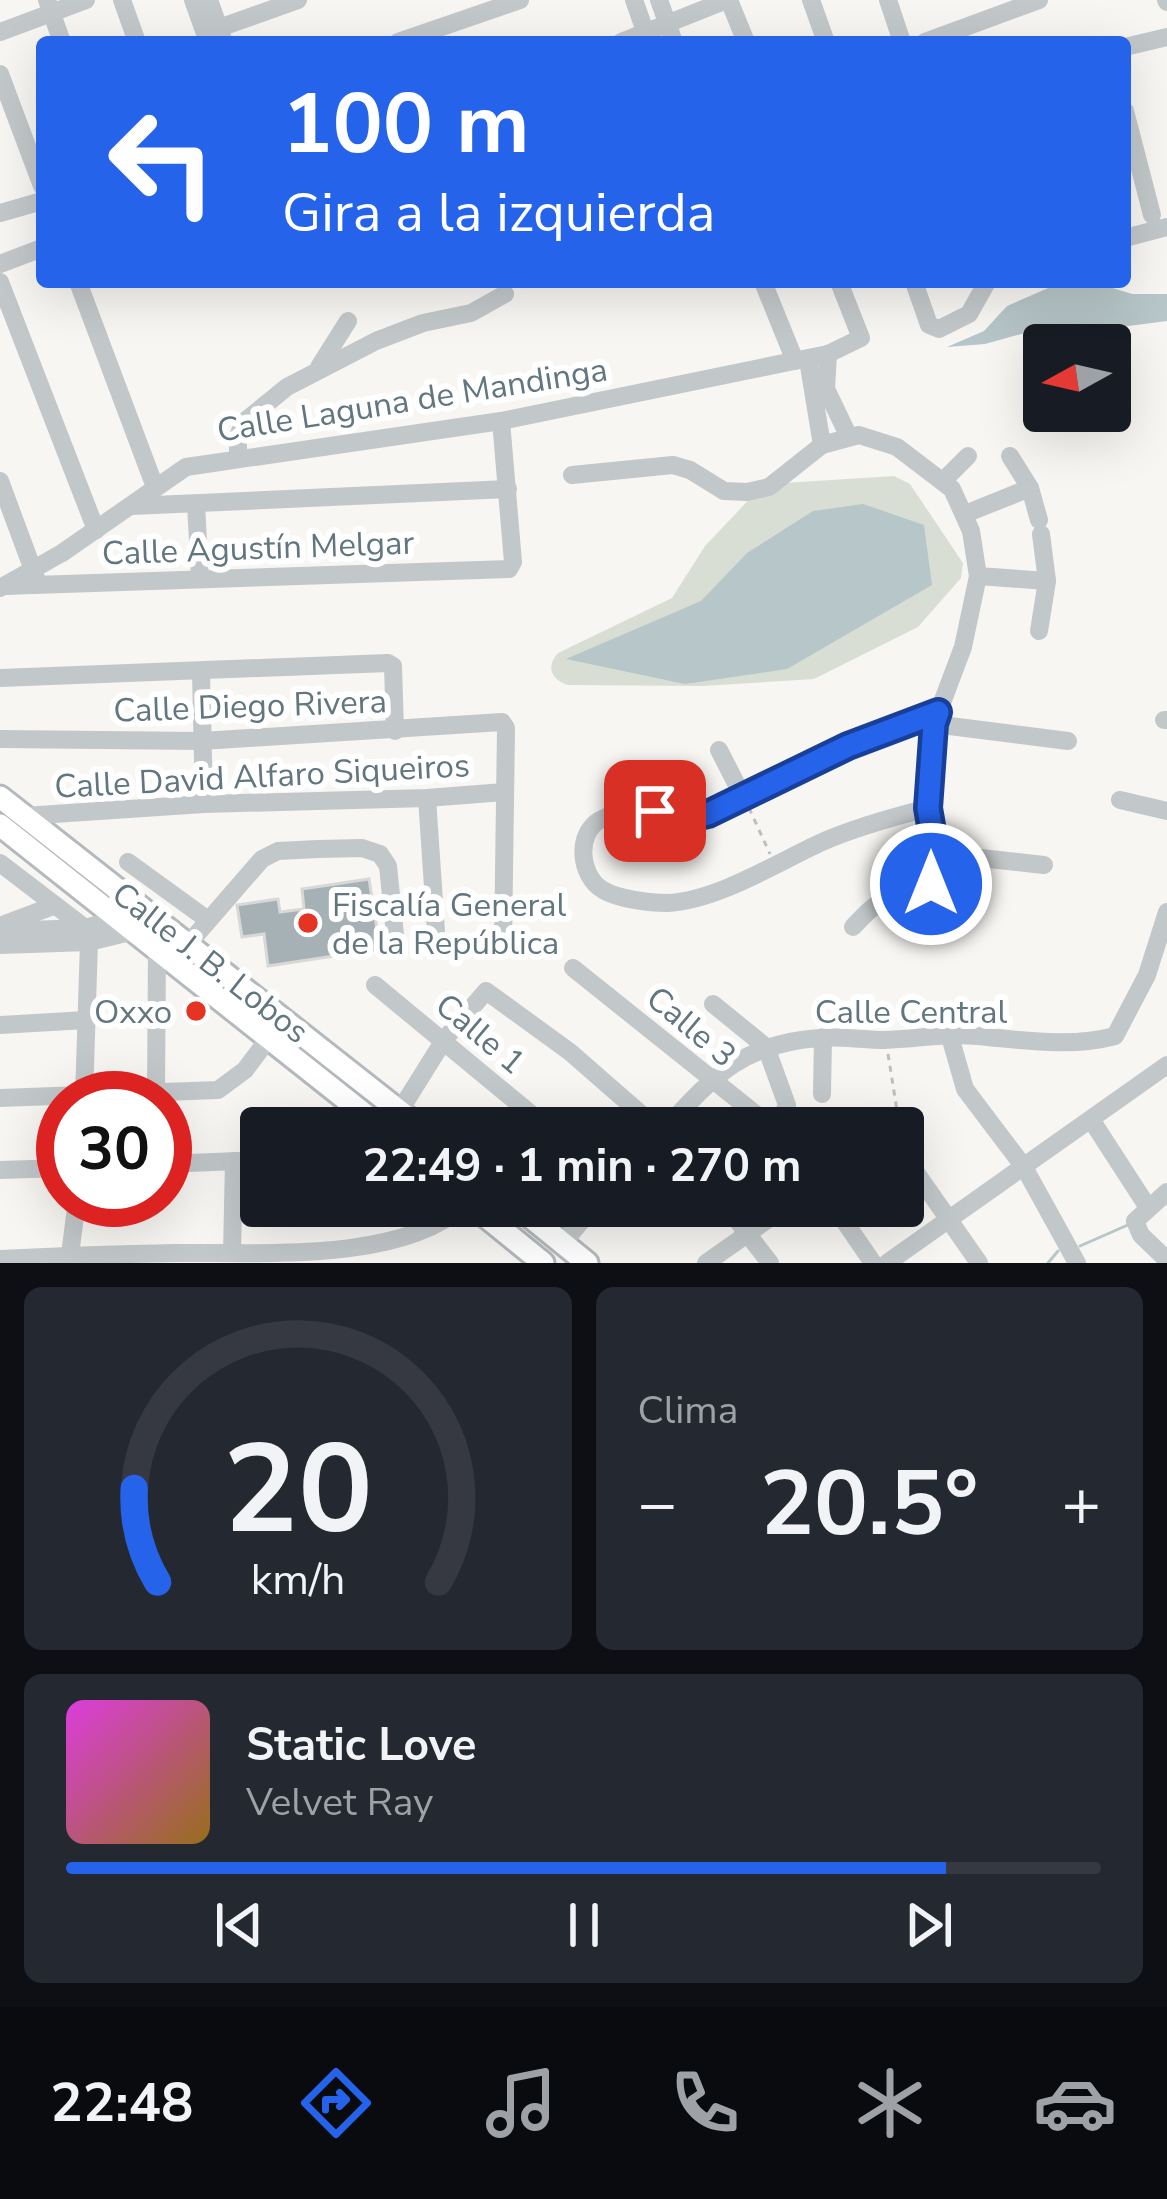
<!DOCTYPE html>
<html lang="es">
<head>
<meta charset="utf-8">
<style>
	:root { --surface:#171b24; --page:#242831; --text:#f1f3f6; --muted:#9ea1a6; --line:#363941; --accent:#2563eb }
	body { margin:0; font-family:"Nunito Sans",sans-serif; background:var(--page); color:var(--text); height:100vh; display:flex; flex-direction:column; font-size:45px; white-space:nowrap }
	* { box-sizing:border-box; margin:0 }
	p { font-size:39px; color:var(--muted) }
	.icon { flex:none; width:66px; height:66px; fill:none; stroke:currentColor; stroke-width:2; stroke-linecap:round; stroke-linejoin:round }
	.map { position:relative; height:1263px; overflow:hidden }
	.details { display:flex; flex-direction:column; gap:24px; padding:24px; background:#0d0f14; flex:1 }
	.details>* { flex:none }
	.banner { position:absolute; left:36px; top:36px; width:1095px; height:252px; border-radius:12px; box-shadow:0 12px 48px #0002; background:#2563eb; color:#fff; overflow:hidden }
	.needle { width:78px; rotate:262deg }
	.controls { position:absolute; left:1023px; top:324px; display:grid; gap:24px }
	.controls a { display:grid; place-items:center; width:108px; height:108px; border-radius:12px; background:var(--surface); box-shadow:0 12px 48px #0002; font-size:60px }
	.speed { position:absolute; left:36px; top:1071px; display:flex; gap:24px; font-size:60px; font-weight:700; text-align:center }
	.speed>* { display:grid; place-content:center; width:156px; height:156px; border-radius:50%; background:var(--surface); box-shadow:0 12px 48px #0002; line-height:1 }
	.speed .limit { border:18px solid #d22; background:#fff; color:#111 }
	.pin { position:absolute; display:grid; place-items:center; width:102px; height:102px; color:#fff; margin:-51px; border-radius:24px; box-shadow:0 6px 18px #0006 }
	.me { position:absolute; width:132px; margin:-66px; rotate:0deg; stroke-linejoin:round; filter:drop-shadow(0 0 9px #0008) }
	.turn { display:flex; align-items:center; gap:42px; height:252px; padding:0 48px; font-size:54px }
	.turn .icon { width:156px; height:156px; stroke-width:2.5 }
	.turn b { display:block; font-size:84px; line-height:102px }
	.big { font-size:90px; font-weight:700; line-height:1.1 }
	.details .card { flex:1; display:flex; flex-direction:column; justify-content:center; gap:18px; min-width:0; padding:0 42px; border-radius:18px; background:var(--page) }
	.details .dial { align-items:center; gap:0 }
	.dial svg { height:312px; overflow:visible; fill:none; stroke:var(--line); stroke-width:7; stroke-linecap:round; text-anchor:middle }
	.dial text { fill:var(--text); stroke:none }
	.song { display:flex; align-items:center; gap:36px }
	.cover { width:144px; height:144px; border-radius:18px; background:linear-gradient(135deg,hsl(300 70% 55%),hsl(40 70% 35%)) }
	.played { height:12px; border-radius:6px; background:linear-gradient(90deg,var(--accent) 85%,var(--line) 85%) }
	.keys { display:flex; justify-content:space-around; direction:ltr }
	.heat { display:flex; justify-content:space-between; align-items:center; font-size:66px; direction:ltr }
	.details .tiles { flex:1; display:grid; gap:24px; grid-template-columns:1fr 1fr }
	.card:last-child { grid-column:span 2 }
	.trip { position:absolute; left:240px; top:1107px; width:684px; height:120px; border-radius:12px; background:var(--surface); box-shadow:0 12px 48px #0002; font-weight:700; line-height:120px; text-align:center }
	.tabs { display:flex; height:192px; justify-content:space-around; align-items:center; background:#090b0e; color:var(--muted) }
	.tabs .icon { width:84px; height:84px }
	.tabs .current { color:var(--accent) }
	.tabs b { font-size:54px; color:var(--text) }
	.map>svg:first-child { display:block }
	.green { fill:#d9ded4 }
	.water { fill:#b7c6c8 }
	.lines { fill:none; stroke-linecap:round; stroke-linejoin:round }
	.stream { stroke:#b7c6c8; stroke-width:3 }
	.building { fill:#a6b1b5; stroke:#d8d8d6; stroke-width:3 }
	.major-casing { stroke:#b3b9bc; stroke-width:27 }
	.path { stroke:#bcbfc1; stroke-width:3; stroke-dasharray:6 6; stroke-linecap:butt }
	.minor { stroke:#c2c7c9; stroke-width:18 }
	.major { stroke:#fff; stroke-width:21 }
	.route-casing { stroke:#184099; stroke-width:30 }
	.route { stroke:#2563eb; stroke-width:21 }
	.poi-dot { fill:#e63424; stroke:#fff; stroke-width:4.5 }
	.labels { text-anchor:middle; stroke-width:12; stroke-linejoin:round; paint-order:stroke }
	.street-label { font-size:33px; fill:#61767f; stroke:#fff }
	.poi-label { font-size:33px; fill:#61767f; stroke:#fff; text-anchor:start }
</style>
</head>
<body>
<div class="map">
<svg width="1167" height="1263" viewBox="0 0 1167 1263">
	<rect width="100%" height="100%" fill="#f7f6f3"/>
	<!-- green -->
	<path class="green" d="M894 476 910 484 963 563 961 578 918 627 814 679 702 686 568 685C552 680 545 667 558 653L672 598 705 546 759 489 768 484Z"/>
	<!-- water -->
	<g class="water">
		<path d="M1062 282H1093L1132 294H1167V321L1113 328 1057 324 985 344 947 347 984 331 1007 306Z"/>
		<path d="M863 504 924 525 932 585 787 669 685 684 566 659 701 601 747 553 813 511Z"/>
	</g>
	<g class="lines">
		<!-- stream -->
		<g class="stream">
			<path d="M1080 1246 1130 1224"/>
			<path d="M1048 1263 1058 1251"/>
		</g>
	</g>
	<!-- building -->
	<path class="building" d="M369 879 380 949 268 966 264 934 242 937 237 905 278 899 280 912 304 909 302 889Z"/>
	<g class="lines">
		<defs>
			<g id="major">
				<path d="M0 797 421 1128"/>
				<path d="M0 825 382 1128"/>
				<path d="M473 1206 543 1263"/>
				<path d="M517 1206 587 1263"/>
			</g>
		</defs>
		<!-- major casing -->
		<use href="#major" class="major-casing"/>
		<!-- path -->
		<g class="path">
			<path d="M749 808 770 854"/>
			<path d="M888 1054 899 1123 896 1128"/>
		</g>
		<!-- minor -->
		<g class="minor">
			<path d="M47 0 62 42"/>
			<path d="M122 0 137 42"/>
			<path d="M193 0 208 42"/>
			<path d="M209 0 224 42"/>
			<path d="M634 0 646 34"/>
			<path d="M659 0 674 42"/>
			<path d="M729 0 746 42"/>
			<path d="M811 0 826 42"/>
			<path d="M888 0 902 42"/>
			<path d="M1166 0 1167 2"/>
			<path d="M219 28 298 0"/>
			<path d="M0 32 86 0"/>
			<path d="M398 42 520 0"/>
			<path d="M621 42 727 0"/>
			<path d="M925 42 1039 0"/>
			<path d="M1125 47 1167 37"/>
			<path d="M0 74 42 186"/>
			<path d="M1125 111 1152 215"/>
			<path d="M0 213 42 201"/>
			<path d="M1125 238 1167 227"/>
			<path d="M0 264 42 248"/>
			<path d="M0 282 96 530"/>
			<path d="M78 282 155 487"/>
			<path d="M763 282 795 361"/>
			<path d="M914 282 929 325 939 329 969 314 987 282"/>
			<path d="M828 354 826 389 848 435"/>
			<path d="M808 360 822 445"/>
			<path d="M319 367 348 321"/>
			<path d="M1010 456 1030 488 1039 520"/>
			<path d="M238 457V436L244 422 287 387 376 341 423 323 471 313 505 294"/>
			<path d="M572 475 673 465 690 470 724 491 747 492 769 487 822 445 859 435 897 447 952 489 971 531 978 576 963 647 934 724 928 808 936 876C925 893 909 889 892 896 875 903 865 914 853 927"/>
			<path d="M944 480 968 456"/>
			<path d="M0 481 36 578"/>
			<path d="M196 504 200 578"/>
			<path d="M132 506 508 489"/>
			<path d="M965 514 1030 488"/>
			<path d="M978 576 1047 581"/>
			<path d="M5 586 509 569 513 562 501 421"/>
			<path d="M0 588 62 553 186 467 501 421 828 354 861 338 839 282"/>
			<path d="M1039 631 1047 581 1041 534"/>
			<path d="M201 672 204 804"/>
			<path d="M0 678 388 663 393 666 395 731"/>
			<path d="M1164 720H1167"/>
			<path d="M934 724 1068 741"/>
			<path d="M0 739 202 741 502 722 506 728 503 946H437L427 798"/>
			<path d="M719 750 742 795"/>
			<path d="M1120 800 1167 811"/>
			<path d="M928 808C893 817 856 827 822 842 778 862 717 901 667 903 650 903 618 899 603 890 580 877 575 834 600 820 634 800 673 825 708 814L848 746 938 712"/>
			<path d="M24 816 204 804 427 798 504 792"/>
			<path d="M935 853 1044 865"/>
			<path d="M128 862 208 920"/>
			<path d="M0 863 85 928"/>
			<path d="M2 925 53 906"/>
			<path d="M0 931 85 928 118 919"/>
			<path d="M189 943 262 859 278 851 318 849 362 848 380 854 388 866 396 945"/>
			<path d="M0 945 89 942 134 931"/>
			<path d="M573 968 773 1128"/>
			<path d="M375 985 548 1128"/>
			<path d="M713 1004 766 1047 787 1105 777 1128"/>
			<path d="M0 1025 86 1020"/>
			<path d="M949 1033 965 1089 1024 1167 1077 1263"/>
			<path d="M156 1094 157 949"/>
			<path d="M822 1094 823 1037"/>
			<path d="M0 1098 218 1090 245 1070 269 1038"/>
			<path d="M84 1098 89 942"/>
			<path d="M1092 1121 1147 1206"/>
			<path d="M389 1128 444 1040 486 991 570 1052 657 1128"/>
			<path d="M666 1128C714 1075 744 1043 820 1038 842 1036 863 1040 885 1040 916 1039 945 1033 977 1036 1022 1040 1071 1048 1115 1036L1147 975 1167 912"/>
			<path d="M903 1154 979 1263"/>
			<path d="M165 1164 261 1160"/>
			<path d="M0 1170 63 1168"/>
			<path d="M1167 1192 1135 1221 1141 1235 1167 1260"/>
			<path d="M642 1206 648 1211"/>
			<path d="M726 1206 770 1263"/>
			<path d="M834 1206 873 1263"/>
			<path d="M563 1243 594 1206"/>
			<path d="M232 1253 234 1161"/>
			<path d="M0 1259C59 1256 117 1254 176 1253 257 1252 400 1263 463 1206"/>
			<path d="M69 1263 77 1200"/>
			<path d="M706 1263 787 1206"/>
			<path d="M887 1263 1167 1065"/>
		</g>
		<!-- major -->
		<use href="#major" class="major"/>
	</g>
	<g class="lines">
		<defs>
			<path id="route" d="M655 811 683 820 708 814 848 746 938 712 934 724 928 808 938 866 931 884"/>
		</defs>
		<!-- route casing -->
		<use href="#route" class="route-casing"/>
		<!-- route -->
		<use href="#route" class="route"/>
	</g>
	<!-- markers -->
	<g class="poi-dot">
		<circle cx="308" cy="923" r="12"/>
		<circle cx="196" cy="1011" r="12"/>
	</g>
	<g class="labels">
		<!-- street labels -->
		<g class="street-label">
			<text transform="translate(412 399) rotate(-9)" y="12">Calle Laguna de Mandinga</text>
			<text transform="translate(258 547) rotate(-2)" y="12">Calle Agustín Melgar</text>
			<text transform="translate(250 705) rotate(-2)" y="12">Calle Diego Rivera</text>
			<text transform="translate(262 775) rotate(-3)" y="12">Calle David Alfaro Siqueiros</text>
			<text transform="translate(211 962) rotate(38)" y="12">Calle J. B. Lobos</text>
			<text x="911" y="1023">Calle Central</text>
			<text transform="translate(692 1026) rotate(40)" y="12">Calle 3</text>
			<text transform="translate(481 1033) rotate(40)" y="12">Calle 1</text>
		</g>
		<!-- poi labels -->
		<g class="poi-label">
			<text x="332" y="916">Fiscalía General<tspan x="332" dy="38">de la República</tspan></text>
			<text x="172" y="1023" text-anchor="end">Oxxo</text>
		</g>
	</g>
</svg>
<div class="controls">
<a><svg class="needle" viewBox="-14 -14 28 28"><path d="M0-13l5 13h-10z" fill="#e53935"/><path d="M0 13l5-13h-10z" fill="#9ea1a6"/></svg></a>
</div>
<div class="speed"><div class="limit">30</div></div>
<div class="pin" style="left:655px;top:811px;background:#d93025"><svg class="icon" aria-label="arrive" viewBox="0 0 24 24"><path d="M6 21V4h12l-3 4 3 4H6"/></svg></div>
<svg class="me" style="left:931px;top:884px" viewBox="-20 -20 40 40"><circle r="17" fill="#2563eb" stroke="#fff" stroke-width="3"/><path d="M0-11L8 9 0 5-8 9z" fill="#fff"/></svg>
<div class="trip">22:49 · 1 min · 270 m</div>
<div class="banner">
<div class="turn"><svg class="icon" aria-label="left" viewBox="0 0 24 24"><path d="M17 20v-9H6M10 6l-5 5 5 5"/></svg><div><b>100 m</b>Gira a la izquierda</div></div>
</div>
</div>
<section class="details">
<div class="tiles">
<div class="card dial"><svg viewBox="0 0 100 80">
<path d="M14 69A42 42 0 1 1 86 69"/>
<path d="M14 69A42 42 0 0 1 8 45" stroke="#2563eb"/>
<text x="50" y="56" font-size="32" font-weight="700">20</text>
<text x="50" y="72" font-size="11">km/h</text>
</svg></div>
<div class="card"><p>Clima</p>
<div class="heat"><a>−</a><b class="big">20.5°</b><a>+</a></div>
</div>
<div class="card">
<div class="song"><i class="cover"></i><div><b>Static Love</b><p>Velvet Ray</p></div></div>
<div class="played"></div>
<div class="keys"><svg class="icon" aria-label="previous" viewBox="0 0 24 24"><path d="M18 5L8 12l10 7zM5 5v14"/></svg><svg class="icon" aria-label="pause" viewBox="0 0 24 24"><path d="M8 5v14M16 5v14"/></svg><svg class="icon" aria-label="next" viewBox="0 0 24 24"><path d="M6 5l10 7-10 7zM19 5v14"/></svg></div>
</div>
</div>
</section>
<nav class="tabs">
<b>22:48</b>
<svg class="icon current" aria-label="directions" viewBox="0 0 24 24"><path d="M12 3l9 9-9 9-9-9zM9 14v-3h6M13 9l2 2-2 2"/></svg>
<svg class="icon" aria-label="music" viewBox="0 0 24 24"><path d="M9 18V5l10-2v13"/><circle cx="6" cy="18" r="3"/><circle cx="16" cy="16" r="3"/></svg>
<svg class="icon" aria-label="phone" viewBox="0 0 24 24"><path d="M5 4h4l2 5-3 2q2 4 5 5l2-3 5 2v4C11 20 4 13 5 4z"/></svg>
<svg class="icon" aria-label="climate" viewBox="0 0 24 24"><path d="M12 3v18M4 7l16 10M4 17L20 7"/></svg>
<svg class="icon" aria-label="car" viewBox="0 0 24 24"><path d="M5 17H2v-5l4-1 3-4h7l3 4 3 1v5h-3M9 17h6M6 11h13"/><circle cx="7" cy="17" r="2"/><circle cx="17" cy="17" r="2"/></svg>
</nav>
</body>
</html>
